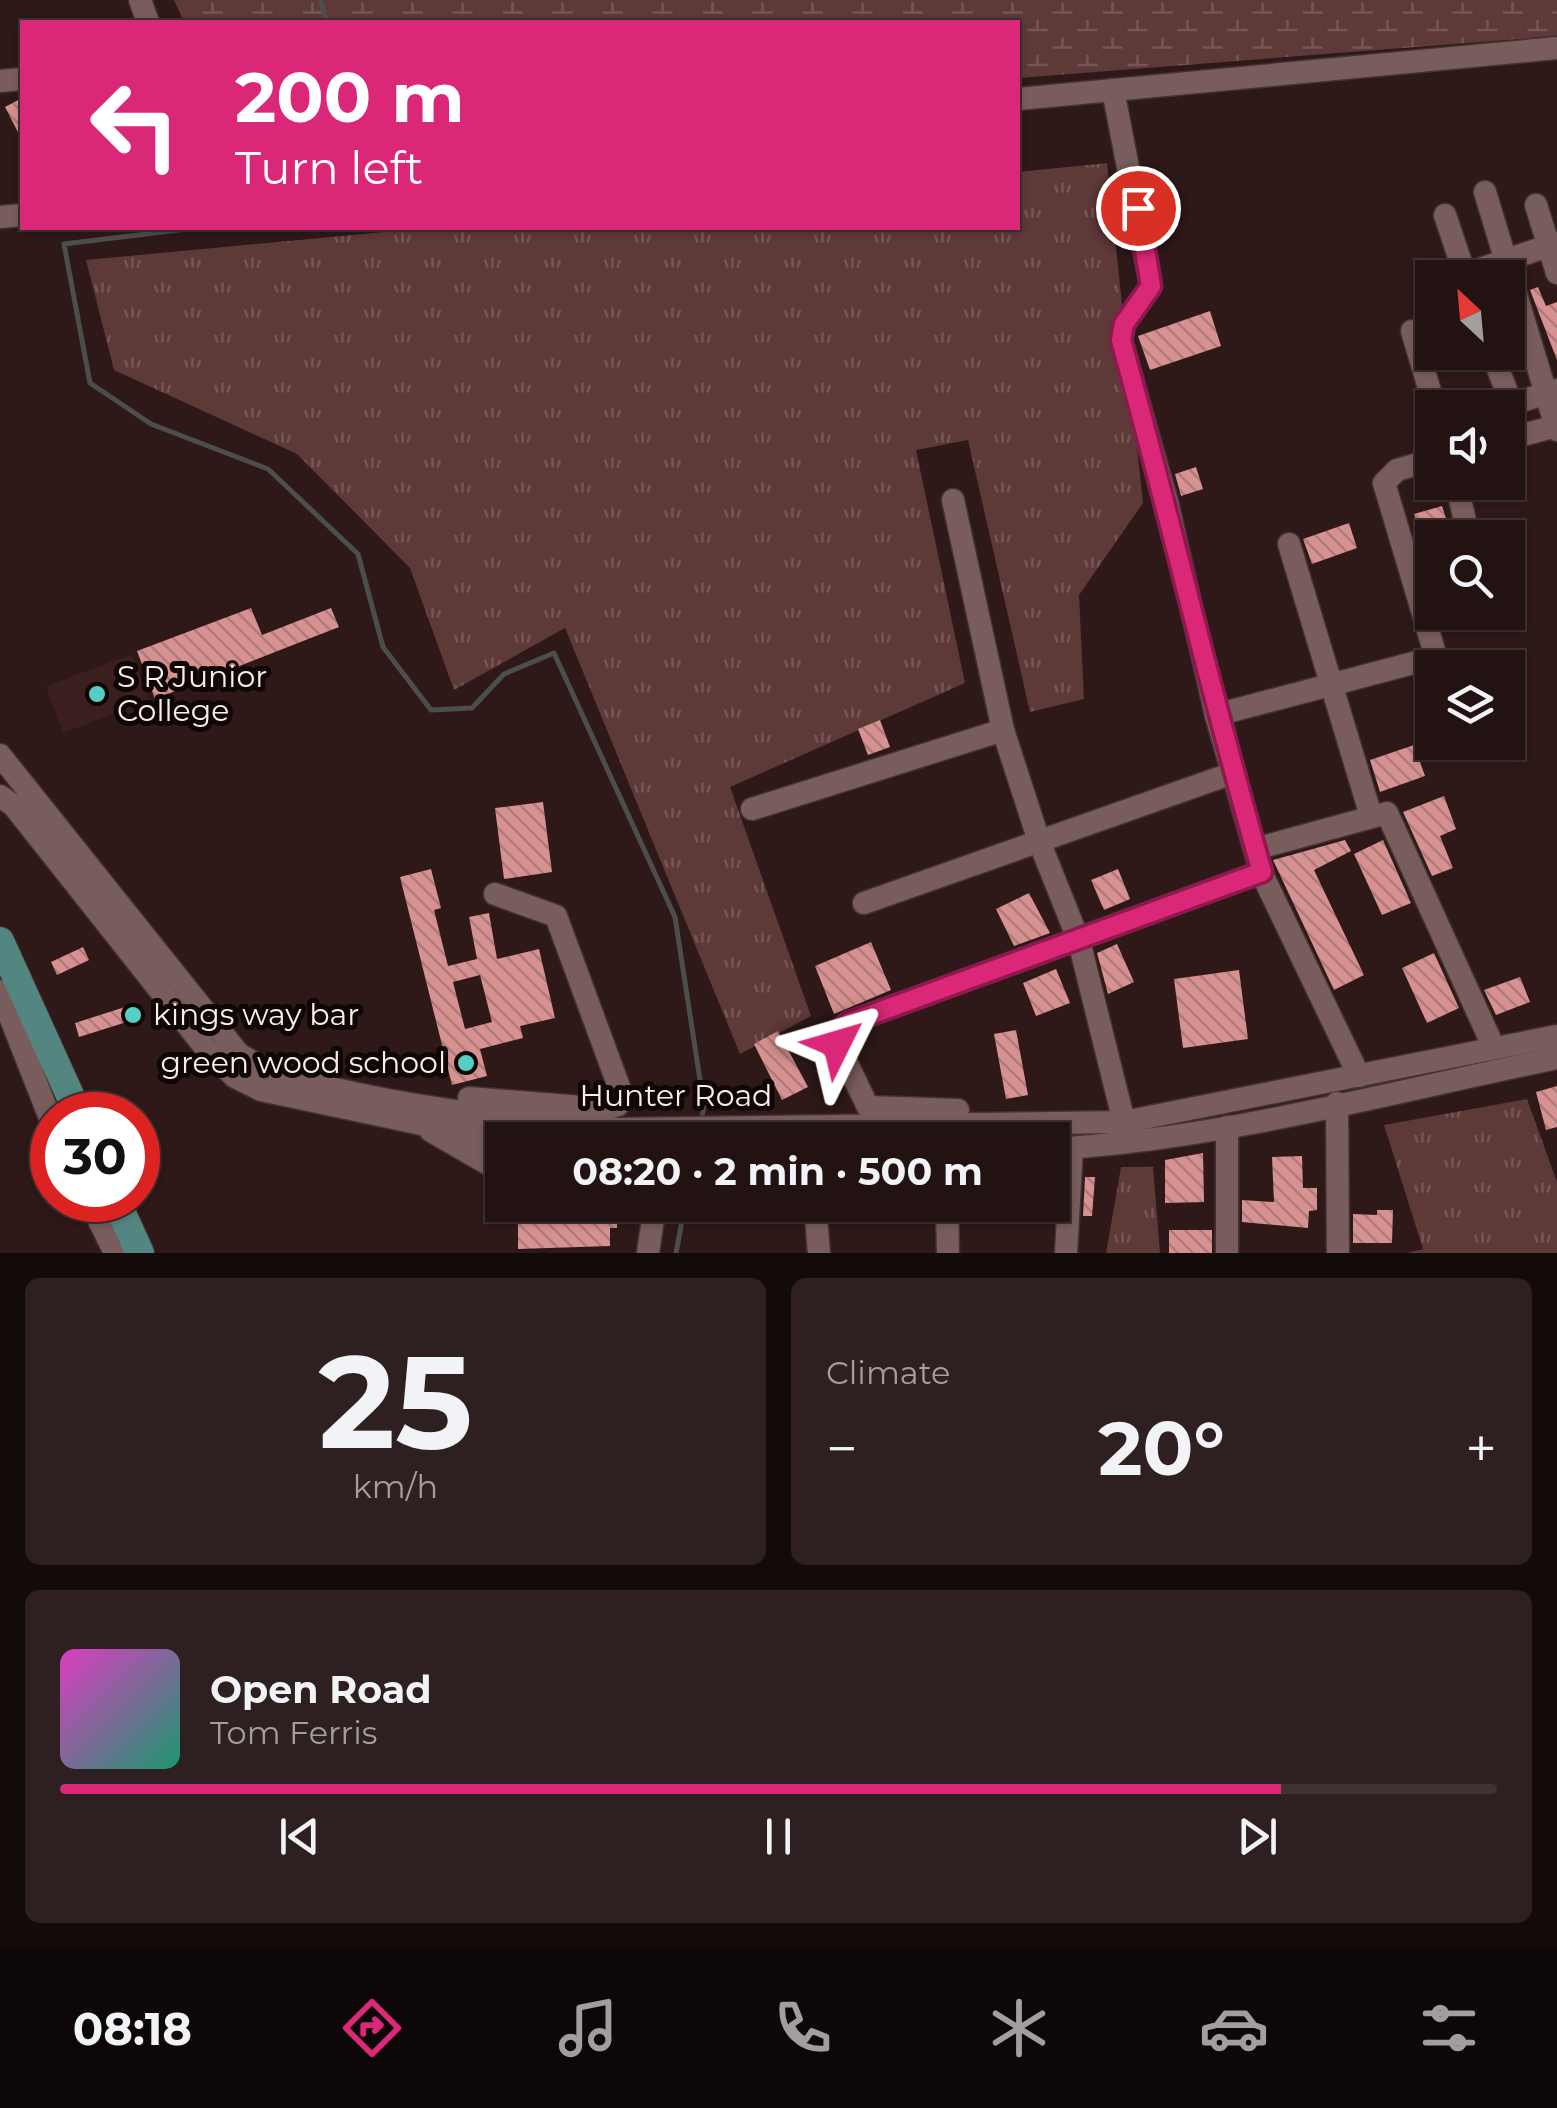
<!DOCTYPE html>
<html lang="en">
<head>
<meta charset="utf-8">
<style>
	:root { --surface:#221212; --page:#2e2020; --text:#f1f3f6; --muted:#a29e9f; --line:#3f3232; --accent:#db2777 }
	body { margin:0; font-family:Montserrat,sans-serif; background:var(--page); color:var(--text); height:100vh; display:flex; flex-direction:column; font-size:38px; white-space:nowrap }
	* { box-sizing:border-box; margin:0 }
	p { font-size:32px; color:var(--muted) }
	.icon { flex:none; width:55px; height:55px; fill:none; stroke:currentColor; stroke-width:2; stroke-linecap:round; stroke-linejoin:round }
	.map { position:relative; height:1253px; overflow:hidden }
	.details { display:flex; flex-direction:column; gap:25px; padding:25px; background:#130a0a; flex:1 }
	.details>* { flex:none }
	.guide { position:absolute; left:20px; top:20px; width:1000px; height:210px; border-radius:0px; box-shadow:0 2px 8px #0004,0 0 0 2px var(--line); background:#db2777; color:#fff; overflow:hidden }
	.needle { width:65px; rotate:334deg }
	.buttons { position:absolute; left:1415px; top:260px; display:grid; gap:20px }
	.buttons a { display:grid; place-items:center; width:110px; height:110px; border-radius:0px; background:var(--surface); box-shadow:0 2px 8px #0004,0 0 0 2px var(--line); font-size:50px }
	.speed { position:absolute; left:30px; top:1092px; display:flex; gap:20px; font-size:50px; font-weight:700; text-align:center }
	.speed>* { display:grid; place-content:center; width:130px; height:130px; border-radius:50%; background:var(--surface); box-shadow:0 2px 8px #0004,0 0 0 2px var(--line); line-height:1 }
	.speed .limit { border:15px solid #d22; background:#fff; color:#111 }
	.pin { position:absolute; display:grid; place-items:center; width:85px; height:85px; color:#fff; margin:-42px; border:5px solid #fff; border-radius:50%; box-shadow:0 2px 10px #0007 }
	.me { position:absolute; width:110px; margin:-55px; rotate:50deg; stroke-linejoin:round; filter:drop-shadow(0 0 8px #0008) }
	.turn { display:flex; align-items:center; gap:35px; height:210px; padding:0 50px; font-size:45px }
	.turn .icon { width:130px; height:130px; stroke-width:2.5 }
	.turn b { display:block; font-size:70px; line-height:85px }
	.big { font-size:75px; font-weight:700; line-height:1.1 }
	.details .card { flex:1; display:flex; flex-direction:column; justify-content:center; gap:15px; min-width:0; padding:0 35px; border-radius:15px; background:var(--page) }
	.details .dial { align-items:center; gap:0 }
	.dial b { font-size:130px; line-height:1 }
	.song { display:flex; align-items:center; gap:30px }
	.cover { width:120px; height:120px; border-radius:15px; background:linear-gradient(135deg,hsl(310 70% 55%),hsl(160 70% 35%)) }
	.played { height:10px; border-radius:5px; background:linear-gradient(90deg,var(--accent) 85%,var(--line) 85%) }
	.keys { display:flex; justify-content:space-around; direction:ltr }
	.heat { display:flex; justify-content:space-between; align-items:center; font-size:55px; direction:ltr }
	.details .tiles { flex:1; display:grid; gap:25px; grid-template-columns:1fr 1fr }
	.card:last-child { grid-column:span 2 }
	.trip { position:absolute; left:485px; top:1122px; width:585px; height:100px; border-radius:0px; background:var(--surface); box-shadow:0 2px 8px #0004,0 0 0 2px var(--line); font-weight:700; line-height:100px; text-align:center }
	.tab-bar { display:flex; height:160px; justify-content:space-around; align-items:center; background:#0e0707; color:var(--muted) }
	.tab-bar .icon { width:70px; height:70px }
	.tab-bar .active { color:var(--accent) }
	.tab-bar b { font-size:45px; color:var(--text) }
	.map>svg:first-child { display:block }
	.built { fill:#3b1e1e }
	.grass { fill:url(#grass-tufts) }
	.wetland { fill:url(#wetland-marsh) }
	.lines { fill:none; stroke-linecap:round; stroke-linejoin:round }
	.stream { stroke:#4c4e4c; stroke-width:5 }
	.building { fill:url(#building-back-hatch); fill-rule:evenodd }
	.minor-casing { stroke:#433232; stroke-width:25 }
	.major-casing { stroke:#433232; stroke-width:30 }
	.minor { stroke:#785d5c; stroke-width:22 }
	.major { stroke:#548681; stroke-width:28 }
	.route-casing { stroke:#8e194d; stroke-width:25 }
	.route { stroke:#db2777; stroke-width:18 }
	.poi-dot { fill:#56cec3; stroke:#0f0606; stroke-width:4 }
	.labels { text-anchor:middle; stroke-width:10; stroke-linejoin:round; paint-order:stroke }
	.poi-label { font-size:30px; fill:#fcecec; stroke:#0f0606; text-anchor:start }
	.street-label { font-size:30px; fill:#fcecec; stroke:#0f0606 }
</style>
</head>
<body>
<div class="map">
<svg width="1557" height="1253" viewBox="0 0 1557 1253">
	<defs>
		<pattern id="grass-tufts" width="24" height="20" patternUnits="userSpaceOnUse" patternTransform="scale(2.5)"><rect width="24" height="20" fill="#5d3938"/><path d="M3 7l-1-3M5 7V3M7 7l1-3M15 17l-1-3M17 17v-4M19 17l1-3" fill="none" stroke="#755655"/></pattern>
		<pattern id="wetland-marsh" width="20" height="14" patternUnits="userSpaceOnUse" patternTransform="scale(2.5)"><rect width="20" height="14" fill="#5d3938"/><path d="M1 5h8M5 5V1M11 12h8M15 12V8" fill="none" stroke="#755655"/></pattern>
		<pattern id="building-back-hatch" width="6" height="6" patternUnits="userSpaceOnUse" patternTransform="scale(2.5)"><rect width="6" height="6" fill="#d69190"/><path d="M-1 5l2 2M0 0l6 6M5-1l2 2" fill="none" stroke="#ad7b7a"/></pattern>
	</defs>
	<rect width="100%" height="100%" fill="#2e1818"/>
	<!-- built -->
	<path class="built" d="M132 654 149 701 63 733 46 686Z"/>
	<!-- grass -->
	<g class="grass">
		<path d="M1107 163 1143 503 1079 595 1084 699 1030 712 968 440 916 450 965 683 730 787 811 1016 740 1054 565 628 454 690 410 568 297 454 114 370 86 260 427 228H1018V172Z"/>
		<path d="M1527 1099 1557 1182V1253H1407L1423 1249 1384 1125Z"/>
		<path d="M1121 1167H1153L1160 1253H1106Z"/>
	</g>
	<!-- wetland -->
	<path class="wetland" d="M174 0H1557V36L1018 78V22H184Z"/>
	<g class="lines">
		<!-- stream -->
		<g class="stream">
			<path d="M320 0 327 22"/>
			<path d="M195 228 64 244 90 383 151 424 268 469 358 554 383 647 431 710 472 708 504 674 554 653 675 917 704 1106 701 1122"/>
			<path d="M676 1253 685 1205"/>
		</g>
	</g>
	<!-- building -->
	<g class="building">
		<path d="M22 98V140L5 107Z"/>
		<path d="M1538 287 1546 306 1557 302V360L1530 290Z"/>
		<path d="M1210 311 1221 346 1150 370 1138 336Z"/>
		<path d="M1196 467 1203 489 1181 496 1175 474Z"/>
		<path d="M1442 506 1449 527 1421 536 1414 514Z"/>
		<path d="M1349 523 1357 548 1312 564 1303 539Z"/>
		<path d="M251 608 262 635 331 608 339 627 155 699 137 651Z"/>
		<path d="M880 720 890 747 868 755 858 729Z"/>
		<path d="M1414 745 1425 776 1380 792 1370 760Z"/>
		<path d="M1444 796 1456 829 1440 836 1453 868 1432 876 1403 812Z"/>
		<path d="M543 802 552 872 504 879 495 808Z"/>
		<path d="M1345 840 1351 851 1314 870 1364 975 1334 990 1273 860Z"/>
		<path d="M1383 840 1411 903 1382 915 1354 854Z"/>
		<path d="M431 869 441 908 434 910 448 966 477 959 469 917 489 913 497 959 539 949 555 1018 520 1026 523 1038 480 1049 487 1076 452 1085 400 877ZM480 975 492 1022 465 1029 453 982Z"/>
		<path d="M1118 869 1130 899 1104 910 1091 880Z"/>
		<path d="M1029 893 1050 933 1014 946 996 909Z"/>
		<path d="M871 942 891 990 834 1014 815 966Z"/>
		<path d="M1117 944 1134 982 1108 994 1097 953Z"/>
		<path d="M83 947 89 960 57 975 51 962Z"/>
		<path d="M1434 953 1459 1008 1427 1023 1402 968Z"/>
		<path d="M1056 969 1070 1003 1036 1016 1023 983Z"/>
		<path d="M1239 970 1248 1039 1183 1048 1174 979Z"/>
		<path d="M1520 977 1530 1002 1496 1015 1484 990Z"/>
		<path d="M125 1007 130 1021 79 1037 75 1023Z"/>
		<path d="M1016 1030 1028 1095 1006 1099 994 1034Z"/>
		<path d="M778 1031 808 1087 782 1100 754 1044Z"/>
		<path d="M1557 1086V1127L1546 1130 1536 1092Z"/>
		<path d="M1203 1153 1204 1202 1165 1203V1160Z"/>
		<path d="M1302 1156 1303 1188H1317V1210L1309 1211 1308 1228 1242 1222V1200L1274 1202 1272 1157Z"/>
		<path d="M1085 1177H1095L1092 1216H1083Z"/>
		<path d="M518 1205H617V1228H610V1246L518 1249Z"/>
		<path d="M1377 1210H1393L1392 1243H1353V1214L1377 1215Z"/>
		<rect x="1169" y="1230" width="43" height="23"/>
	</g>
	<g class="lines">
		<defs>
			<g id="minor">
				<path d="M140 0 148 22"/>
				<path d="M0 81 22 79"/>
				<path d="M1113 90 1151 286 1124 324 1121 340 1167 502 1216 715 1261 872 1359 1076"/>
				<path d="M1018 99 1557 48"/>
				<path d="M1485 192 1557 430"/>
				<path d="M1536 205 1557 273"/>
				<path d="M1445 215 1466 278"/>
				<path d="M0 217 22 215"/>
				<path d="M1465 274 1557 243"/>
				<path d="M1412 331 1435 408"/>
				<path d="M1491 352 1512 404 1557 390"/>
				<path d="M1508 439 1556 426"/>
				<path d="M1456 482 1469 538"/>
				<path d="M953 500 1003 730 1039 841 1079 941 1124 1122"/>
				<path d="M1289 544 1371 816"/>
				<path d="M1216 715 1436 657 1384 483 1397 470 1432 460"/>
				<path d="M0 755 238 1053C295 1096 540 1125 619 1129L1124 1122 1557 1036"/>
				<path d="M0 796 13 805 208 1051 235 1077 261 1090 502 1141"/>
				<path d="M752 809 1003 730"/>
				<path d="M1255 849 1387 813 1494 1048"/>
				<path d="M864 903 1233 773"/>
				<path d="M0 991 52 1123"/>
				<path d="M469 1098 605 1109 618 1105 622 1095 556 916 495 894"/>
				<path d="M1337 1103 1338 1253"/>
				<path d="M958 1110 868 1107 837 1043 840 1030 848 1023 1261 872"/>
				<path d="M1227 1127V1253"/>
				<path d="M431 1131 502 1172"/>
				<path d="M1052 1149C1223 1139 1390 1092 1557 1058"/>
				<path d="M89 1200 115 1253"/>
				<path d="M815 1205 819 1253"/>
				<path d="M947 1205 948 1253"/>
				<path d="M648 1253 655 1205"/>
				<path d="M1066 1253 1072 1148"/>
			</g>
			<g id="major">
				<path d="M0 941 79 1115"/>
				<path d="M116 1200 140 1253"/>
			</g>
		</defs>
		<!-- minor casing -->
		<use href="#minor" class="minor-casing"/>
		<!-- major casing -->
		<use href="#major" class="major-casing"/>
		<!-- minor -->
		<use href="#minor" class="minor"/>
		<!-- major -->
		<use href="#major" class="major"/>
	</g>
	<g class="lines">
		<defs>
			<path id="route" d="M837 1044 840 1030 848 1023 1262 872C1211 695 1170 517 1121 340L1124 324 1151 286 1138 208"/>
		</defs>
		<!-- route casing -->
		<use href="#route" class="route-casing"/>
		<!-- route -->
		<use href="#route" class="route"/>
	</g>
	<!-- markers -->
	<g class="poi-dot">
		<circle cx="97" cy="694" r="10"/>
		<circle cx="133" cy="1015" r="10"/>
		<circle cx="466" cy="1063" r="10"/>
	</g>
	<g class="labels">
		<!-- poi labels -->
		<g class="poi-label">
			<text x="117" y="687">S R Junior<tspan x="117" dy="34">College</tspan></text>
			<text x="153" y="1025">kings way bar</text>
			<text x="446" y="1073" text-anchor="end">green wood school</text>
		</g>
		<!-- street labels -->
		<g class="street-label">
			<text x="676" y="1106">Hunter Road</text>
		</g>
	</g>
</svg>
<div class="buttons">
<a><svg class="needle" viewBox="-14 -14 28 28"><path d="M0-13l5 13h-10z" fill="#e53935"/><path d="M0 13l5-13h-10z" fill="#a29e9f"/></svg></a>
<a><svg class="icon" aria-label="sound" viewBox="0 0 24 24"><path d="M4 9h4l5-4v14l-5-4H4zM17 9q2 3 0 6"/></svg></a>
<a><svg class="icon" aria-label="search" viewBox="0 0 24 24"><circle cx="10" cy="10" r="6"/><path d="M15 15l6 6"/></svg></a>
<a><svg class="icon" aria-label="layers" viewBox="0 0 24 24"><path d="M12 4l9 5-9 5-9-5zM3 14l9 5 9-5"/></svg></a>
</div>
<div class="speed"><div class="limit">30</div></div>
<div class="pin" style="left:1138px;top:208px;background:#d93025"><svg class="icon" aria-label="arrive" viewBox="0 0 24 24"><path d="M6 21V4h12l-3 4 3 4H6"/></svg></div>
<svg class="me" style="left:837px;top:1044px" viewBox="-20 -20 40 40"><path d="M0-17L14 15 0 8-14 15z" fill="#db2777" stroke="#fff" stroke-width="4"/></svg>
<div class="trip">08:20 · 2 min · 500 m</div>
<div class="guide">
<div class="turn"><svg class="icon" aria-label="left" viewBox="0 0 24 24"><path d="M17 20v-9H6M10 6l-5 5 5 5"/></svg><div><b>200 m</b>Turn left</div></div>
</div>
</div>
<section class="details">
<div class="tiles">
<div class="card dial"><b>25</b><p>km/h</p></div>
<div class="card"><p>Climate</p>
<div class="heat"><a>−</a><b class="big">20°</b><a>+</a></div>
</div>
<div class="card">
<div class="song"><i class="cover"></i><div><b>Open Road</b><p>Tom Ferris</p></div></div>
<div class="played"></div>
<div class="keys"><svg class="icon" aria-label="previous" viewBox="0 0 24 24"><path d="M18 5L8 12l10 7zM5 5v14"/></svg><svg class="icon" aria-label="pause" viewBox="0 0 24 24"><path d="M8 5v14M16 5v14"/></svg><svg class="icon" aria-label="next" viewBox="0 0 24 24"><path d="M6 5l10 7-10 7zM19 5v14"/></svg></div>
</div>
</div>
</section>
<nav class="tab-bar">
<b>08:18</b>
<svg class="icon active" aria-label="directions" viewBox="0 0 24 24"><path d="M12 3l9 9-9 9-9-9zM9 14v-3h6M13 9l2 2-2 2"/></svg>
<svg class="icon" aria-label="music" viewBox="0 0 24 24"><path d="M9 18V5l10-2v13"/><circle cx="6" cy="18" r="3"/><circle cx="16" cy="16" r="3"/></svg>
<svg class="icon" aria-label="phone" viewBox="0 0 24 24"><path d="M5 4h4l2 5-3 2q2 4 5 5l2-3 5 2v4C11 20 4 13 5 4z"/></svg>
<svg class="icon" aria-label="climate" viewBox="0 0 24 24"><path d="M12 3v18M4 7l16 10M4 17L20 7"/></svg>
<svg class="icon" aria-label="car" viewBox="0 0 24 24"><path d="M5 17H2v-5l4-1 3-4h7l3 4 3 1v5h-3M9 17h6M6 11h13"/><circle cx="7" cy="17" r="2"/><circle cx="17" cy="17" r="2"/></svg>
<svg class="icon" aria-label="filters" viewBox="0 0 24 24"><path d="M4 7h16M4 17h16"/><circle cx="9" cy="7" r="2"/><circle cx="15" cy="17" r="2"/></svg>
</nav>
</body>
</html>
